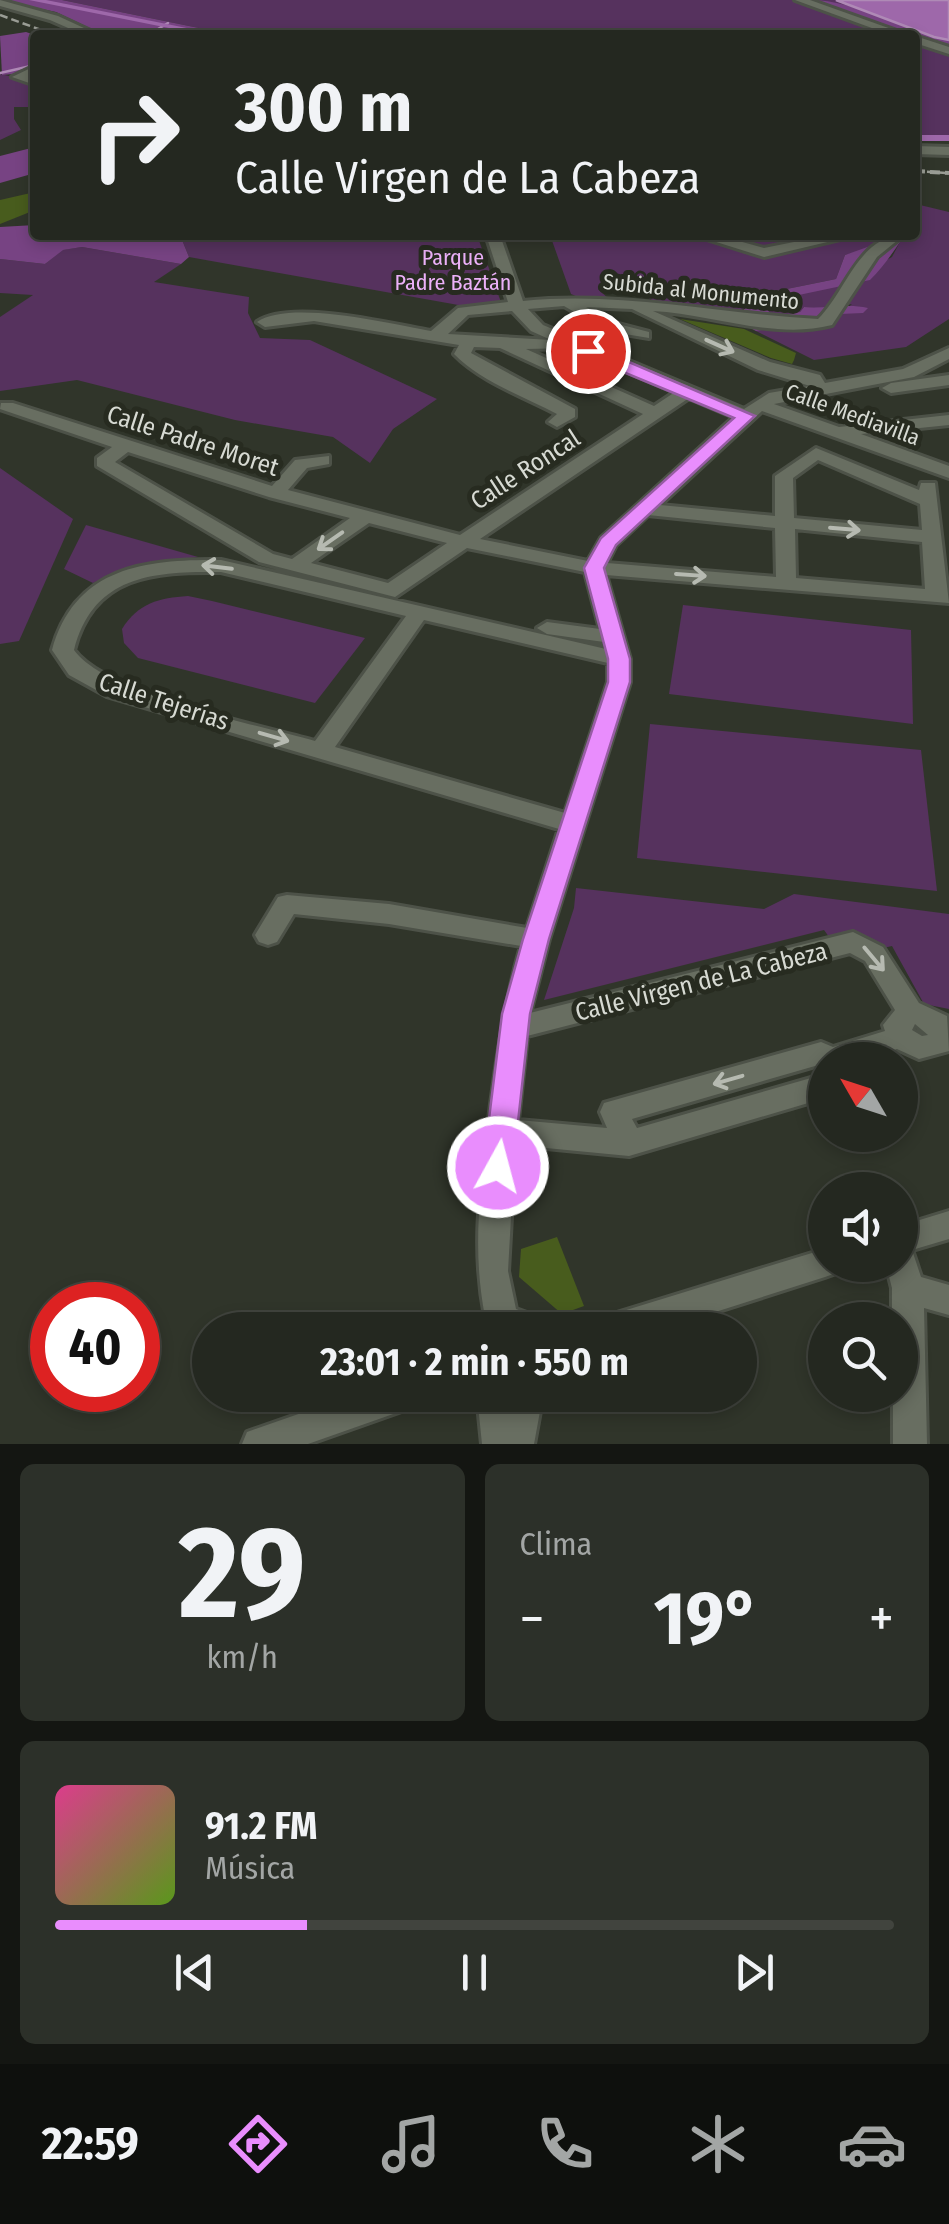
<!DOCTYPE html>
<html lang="es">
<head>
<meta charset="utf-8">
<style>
	:root { --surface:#242820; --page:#2c3029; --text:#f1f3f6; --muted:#a3a6a5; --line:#41443e; --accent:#e98dfd }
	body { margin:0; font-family:"Fira Sans Condensed",sans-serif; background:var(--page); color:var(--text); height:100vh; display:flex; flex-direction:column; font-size:38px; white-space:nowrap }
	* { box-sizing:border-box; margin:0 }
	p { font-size:32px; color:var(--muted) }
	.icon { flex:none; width:55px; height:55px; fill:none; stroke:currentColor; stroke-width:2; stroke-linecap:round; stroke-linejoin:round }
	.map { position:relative; height:1444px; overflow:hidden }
	.details { display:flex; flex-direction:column; gap:20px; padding:20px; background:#141612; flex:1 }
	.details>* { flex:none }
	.top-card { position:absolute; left:30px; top:30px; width:890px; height:210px; border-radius:10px; box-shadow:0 5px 15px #0003,0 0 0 2px var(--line); background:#242820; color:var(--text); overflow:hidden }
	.needle { width:65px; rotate:309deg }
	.controls { position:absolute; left:808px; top:1042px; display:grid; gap:20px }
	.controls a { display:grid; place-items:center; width:110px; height:110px; border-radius:50%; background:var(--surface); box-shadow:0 5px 15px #0003,0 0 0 2px var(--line); font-size:50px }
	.speed { position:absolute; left:30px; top:1282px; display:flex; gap:20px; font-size:50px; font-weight:700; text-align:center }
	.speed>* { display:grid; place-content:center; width:130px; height:130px; border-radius:50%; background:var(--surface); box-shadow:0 5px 15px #0003,0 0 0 2px var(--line); line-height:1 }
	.speed .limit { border:15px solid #d22; background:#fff; color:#111 }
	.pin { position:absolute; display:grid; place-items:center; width:85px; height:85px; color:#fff; margin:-42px; border:5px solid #fff; border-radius:50%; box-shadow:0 2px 10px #0007 }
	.me { position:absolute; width:110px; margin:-55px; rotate:7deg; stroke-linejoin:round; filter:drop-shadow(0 0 8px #0008) }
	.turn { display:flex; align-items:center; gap:35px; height:210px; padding:0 40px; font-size:45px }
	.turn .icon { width:130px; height:130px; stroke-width:2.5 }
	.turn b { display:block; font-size:70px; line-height:85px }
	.big { font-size:75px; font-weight:700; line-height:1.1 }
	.details .card { flex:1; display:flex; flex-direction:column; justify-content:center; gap:15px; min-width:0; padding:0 35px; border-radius:15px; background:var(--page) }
	.details .dial { align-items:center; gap:0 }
	.dial b { font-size:130px; line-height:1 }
	.song { display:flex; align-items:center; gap:30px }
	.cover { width:120px; height:120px; border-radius:15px; background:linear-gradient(135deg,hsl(330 70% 55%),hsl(90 70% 35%)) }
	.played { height:10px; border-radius:5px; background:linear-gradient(90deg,var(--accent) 30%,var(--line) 30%) }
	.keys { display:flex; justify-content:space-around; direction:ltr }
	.heat { display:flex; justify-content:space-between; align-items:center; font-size:55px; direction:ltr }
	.details .tiles { flex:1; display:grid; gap:20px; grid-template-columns:1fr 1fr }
	.card:last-child { grid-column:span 2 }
	.trip { position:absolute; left:192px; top:1312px; width:565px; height:100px; border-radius:50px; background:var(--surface); box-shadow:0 5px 15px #0003,0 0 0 2px var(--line); font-weight:700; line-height:100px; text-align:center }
	.tabs { display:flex; height:160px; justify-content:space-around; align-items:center; background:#0e100d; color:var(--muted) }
	.tabs .icon { width:70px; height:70px }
	.tabs .selected { color:var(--accent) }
	.tabs b { font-size:45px; color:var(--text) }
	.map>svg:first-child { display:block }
	.green { fill:#56325e }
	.forest { fill:#774383 }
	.water { fill:#9e68aa; stroke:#af8ab6; stroke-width:2.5 }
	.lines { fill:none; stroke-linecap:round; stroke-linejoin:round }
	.stream { stroke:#af8ab6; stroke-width:2.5 }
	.canal { fill:#9e68aa; fill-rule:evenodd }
	.building { fill:#485c1d }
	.minor-casing { stroke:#4d5248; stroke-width:6 }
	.minor { fill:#686e61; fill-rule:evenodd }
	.rail-far1 { stroke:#9a9d95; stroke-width:2.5; stroke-dasharray:8 4; stroke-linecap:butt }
	.rail { stroke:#9a9d95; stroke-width:4; stroke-dasharray:10 5; stroke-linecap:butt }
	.oneway { stroke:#b6bab1 }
	.route { fill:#e98dfd; stroke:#975ca4; stroke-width:2.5 }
	.labels { text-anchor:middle; stroke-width:10; stroke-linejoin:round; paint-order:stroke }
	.far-park-label { font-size:22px; fill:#ecb1f9; stroke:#272b20 }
	.far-street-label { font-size:22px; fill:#d7dad3; stroke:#272b20 }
	.street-label { font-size:25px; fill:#d7dad3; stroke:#272b20 }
</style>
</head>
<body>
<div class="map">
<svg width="949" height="1444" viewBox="0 0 949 1444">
	<rect width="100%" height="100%" fill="#30352a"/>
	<!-- green -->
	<g class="green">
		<path d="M62 0H949V136L915 135V35H233Z"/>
		<path d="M35 70V107H14V119L21 130 0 140V74L18 78Z"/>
		<path d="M915 199 920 205 949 212V319L906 347 814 360 756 331 832 321 852 304 826 309 804 307 800 312 773 316 760 302 790 296 881 263 892 257 901 240 845 255 836 279 757 295 741 311 657 303 624 283 598 289 611 301 583 299 571 294 550 235H585L591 241 602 242 609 235H692L728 248 734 244 721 235H915Z"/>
		<path d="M180 235H477L502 305 464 306 189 257Z"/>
		<path d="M82 247 181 264 154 282 249 297 248 313 260 338 310 340 437 399 393 429 370 463 333 437 235 420 77 380 0 391V317L33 295 0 293V259L45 264 62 250Z"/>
		<path d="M0 468 73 519 19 641 0 644Z"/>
		<path d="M86 525 198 557 132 566 93 583 64 569Z"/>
		<path d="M188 596 212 601 365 638 315 703 138 658 124 643 122 629C138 603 159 598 188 596Z"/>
		<path d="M683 605 911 630 913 724 669 694Z"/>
		<path d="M650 724 921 750 937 891 637 858Z"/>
		<path d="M576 888 764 909 794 894 949 914V1009L924 1004 892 946 879 949 858 933 832 941 824 930 544 1000 574 908Z"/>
	</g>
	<!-- forest -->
	<g class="forest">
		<path d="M0 0H62L233 35 169 31 154 35H104L56 12Z"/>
		<path d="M809 0C860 0 900 31 949 40V50Z"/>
		<path d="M26 32 35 35V72L2 75 0 36Z"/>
		<path d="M35 147V173L0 183V156Z"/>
		<path d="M35 225V235H180L189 257 181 264 82 247 63 250 45 264 0 259V227Z"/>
		<path d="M902 239C892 254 883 267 870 280L761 303 773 316 800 312 804 307C826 309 847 303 868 308L863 313 840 314 832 321 756 331 741 323 702 314 716 307 742 311 747 307 748 300 757 295 836 279 845 255 887 240Z"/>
	</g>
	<!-- water -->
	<path class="water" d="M836 0H949V40L934 37Z"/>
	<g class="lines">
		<!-- stream -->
		<g class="stream">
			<path d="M148 35 168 23"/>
			<path d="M0 73 35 65"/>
		</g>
		<!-- canal -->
		<g class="canal">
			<path d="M29 0H46L222 35H204Z"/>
			<rect x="915" y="135" width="34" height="6"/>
		</g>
	</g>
	<!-- building -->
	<g class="building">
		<path d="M35 192V210L0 224V200Z"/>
		<path d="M680 319 744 329 796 353 794 360 792 364 771 358Z"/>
		<path d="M557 1237 584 1306 562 1314 519 1277 521 1249Z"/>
	</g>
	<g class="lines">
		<defs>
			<g id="minor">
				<path d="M0 0 58 16 99 35H84L50 20 0 6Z"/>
				<path d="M795 0H810L908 35H891Z"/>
				<path d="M915 36 949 47V54L915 43Z"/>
				<path d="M35 66V74L30 76 35 77V85L12 77Z"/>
				<path d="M915 146 949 147V155L915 154Z"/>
				<path d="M486 235H500L523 301C623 291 719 314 818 319 846 292 859 235 904 235L877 257 832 325C775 340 711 314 653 311L770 362 820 375 825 383 903 369 949 348V359L914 377 774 404 839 427 949 415V425L861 434 949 466V478L762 411 660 505 775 516V476L816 448 919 490 921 483H935L949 603 606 575 630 659V682L549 939 530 1013 853 932 883 947 919 1003 947 1016 949 1051 919 1059 897 1049 864 1060H825V1071L815 1066 632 1119 637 1128 825 1074V1098L629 1156 515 1145 508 1271 516 1309 543 1319 548 1330 477 1329 485 1317C472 1248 480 1195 488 1127 496 1065 504 1006 521 946L389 924 294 914 277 942 268 945 259 942 255 935 278 897 287 895 389 904 527 928 559 829 107 696 69 675 52 650C75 567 145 559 221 560L606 649 604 642 547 634 537 628 547 622 600 629 585 572 467 548 395 597 259 562 97 466V458L112 447 0 409 1 403H13L272 486 295 460 329 456V464L307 468 288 490 460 535 643 414 500 348 474 347 471 353 575 409V417L557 427 548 422 557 414C523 396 480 381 454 354L459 345 314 321 265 327 257 322C290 299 391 324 431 331L458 308 508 302ZM564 306 607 331 649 338V332L618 324 586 307 632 309 758 370 810 386 769 393 744 409 543 325 528 309ZM512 311 531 331 551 340 448 334 468 315ZM571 348 675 392 654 406 526 349ZM689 398 734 417 601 538 588 561 480 539ZM128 452 269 497 350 518 292 559 273 554 115 462ZM818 460 920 504 922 530 794 518 793 478ZM648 515 775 528 776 577 607 563 616 545ZM369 523 447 543 388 583 311 563ZM795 529 922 542 925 589 796 578ZM221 572 406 616 315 741C258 725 105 694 74 650 93 575 154 571 221 572ZM424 620 608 663V682L565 813 335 747ZM850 953 865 961 895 1010 883 1025 885 1031 833 1047 821 1042 604 1103 600 1112 607 1128 518 1120 527 1036ZM915 1024 928 1035 922 1036 912 1030Z"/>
				<path d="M694 235H717L764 248 829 235H857L764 257Z"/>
				<path d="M949 375V385L891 393 882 388 891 383Z"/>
				<path d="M949 1211V1239L912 1250 921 1277 949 1285V1315L924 1308 927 1444H893V1395H900V1320H892V1288L886 1265H900V1226Z"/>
				<path d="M825 1249V1265H840L836 1273 825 1277 659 1330H594L599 1319 610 1315Z"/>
				<path d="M353 1395H418L413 1407 308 1444H242L247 1432Z"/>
				<path d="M477 1395H543L534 1444H482Z"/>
			</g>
		</defs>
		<!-- minor casing -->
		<use href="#minor" class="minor-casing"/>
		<!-- minor -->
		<use href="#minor" class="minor"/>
		<!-- rail-far1 -->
		<g class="rail-far1">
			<path d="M0 15 55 35"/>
			<path d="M915 171 946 173"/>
		</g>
		<!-- rail -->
		<path class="rail" d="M915 171 949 173"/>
	</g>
	<!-- one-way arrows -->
	<defs><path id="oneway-shaft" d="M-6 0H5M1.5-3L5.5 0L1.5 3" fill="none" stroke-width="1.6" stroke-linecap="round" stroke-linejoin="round" transform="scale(2.5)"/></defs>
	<g class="oneway">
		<use href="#oneway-shaft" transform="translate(720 346) rotate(24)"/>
		<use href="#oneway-shaft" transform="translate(845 529) rotate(5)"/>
		<use href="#oneway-shaft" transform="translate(330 541) rotate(145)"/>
		<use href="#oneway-shaft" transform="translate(217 567) rotate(-173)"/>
		<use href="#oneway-shaft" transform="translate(691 575) rotate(4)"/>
		<use href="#oneway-shaft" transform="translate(274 737) rotate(16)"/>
		<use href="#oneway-shaft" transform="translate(874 959) rotate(50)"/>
		<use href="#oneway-shaft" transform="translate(728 1080) rotate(164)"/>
	</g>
	<!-- route -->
	<path class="route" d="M582 347H594L755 416 616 545 604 568 630 659V682L549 939 530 1014 513 1167 509 1176 498 1180 488 1176 483 1167 502 1014 523 939 608 682V659L584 568 601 538 734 418 582 355Z"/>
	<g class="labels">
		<!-- far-park labels -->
		<g class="far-park-label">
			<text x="453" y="265">Parque<tspan x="453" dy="25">Padre Baztán</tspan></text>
		</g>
		<!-- far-street labels -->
		<g class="far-street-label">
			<text transform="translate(701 291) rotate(6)" y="8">Subida al Monumento</text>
			<text transform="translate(853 414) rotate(20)" y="8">Calle Mediavilla</text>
		</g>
		<!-- street labels -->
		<g class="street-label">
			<text transform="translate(193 440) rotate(18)" y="9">Calle Padre Moret</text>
			<text transform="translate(525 469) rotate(-33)" y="9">Calle Roncal</text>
			<text transform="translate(164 701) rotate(18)" y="9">Calle Tejerías</text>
			<text transform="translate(701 981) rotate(-14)" y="9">Calle Virgen de La Cabeza</text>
		</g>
	</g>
</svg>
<div class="controls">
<a><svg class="needle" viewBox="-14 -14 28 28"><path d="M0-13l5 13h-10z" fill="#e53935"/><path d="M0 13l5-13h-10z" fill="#a3a6a5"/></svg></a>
<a><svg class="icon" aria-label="sound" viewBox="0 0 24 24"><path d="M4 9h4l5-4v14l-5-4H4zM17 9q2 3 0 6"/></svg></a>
<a><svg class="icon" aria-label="search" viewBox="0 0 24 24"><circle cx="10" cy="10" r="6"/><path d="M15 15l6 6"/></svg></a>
</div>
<div class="speed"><div class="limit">40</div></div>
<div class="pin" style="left:588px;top:351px;background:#d93025"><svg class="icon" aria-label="arrive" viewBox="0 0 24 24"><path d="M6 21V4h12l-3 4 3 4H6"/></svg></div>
<svg class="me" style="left:498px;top:1167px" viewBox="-20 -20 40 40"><circle r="17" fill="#e98dfd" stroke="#fff" stroke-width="3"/><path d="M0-11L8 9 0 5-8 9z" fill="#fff"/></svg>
<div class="trip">23:01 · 2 min · 550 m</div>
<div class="top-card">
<div class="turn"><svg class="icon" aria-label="right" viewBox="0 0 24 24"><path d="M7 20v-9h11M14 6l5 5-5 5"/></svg><div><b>300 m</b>Calle Virgen de La Cabeza</div></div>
</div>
</div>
<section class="details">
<div class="tiles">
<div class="card dial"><b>29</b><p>km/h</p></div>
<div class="card"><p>Clima</p>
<div class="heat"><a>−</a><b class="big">19°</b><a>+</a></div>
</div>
<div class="card">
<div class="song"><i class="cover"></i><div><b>91.2 FM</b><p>Música</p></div></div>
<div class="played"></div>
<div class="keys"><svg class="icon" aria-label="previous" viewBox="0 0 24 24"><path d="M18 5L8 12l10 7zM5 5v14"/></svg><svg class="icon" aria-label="pause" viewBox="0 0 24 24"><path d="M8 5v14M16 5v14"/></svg><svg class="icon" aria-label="next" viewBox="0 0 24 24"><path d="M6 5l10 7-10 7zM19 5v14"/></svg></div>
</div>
</div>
</section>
<nav class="tabs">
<b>22:59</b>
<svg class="icon selected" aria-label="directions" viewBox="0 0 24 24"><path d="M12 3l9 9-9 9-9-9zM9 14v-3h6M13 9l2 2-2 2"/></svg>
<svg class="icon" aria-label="music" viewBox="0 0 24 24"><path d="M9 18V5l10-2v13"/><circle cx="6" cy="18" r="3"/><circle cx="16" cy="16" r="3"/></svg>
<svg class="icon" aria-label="phone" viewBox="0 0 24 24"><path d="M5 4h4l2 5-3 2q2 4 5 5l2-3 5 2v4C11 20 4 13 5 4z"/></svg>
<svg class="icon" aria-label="climate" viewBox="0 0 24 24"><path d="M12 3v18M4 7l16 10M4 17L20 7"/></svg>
<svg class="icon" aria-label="car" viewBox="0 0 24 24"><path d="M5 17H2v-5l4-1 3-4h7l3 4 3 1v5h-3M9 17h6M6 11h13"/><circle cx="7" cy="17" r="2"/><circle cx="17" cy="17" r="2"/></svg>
</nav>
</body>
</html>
